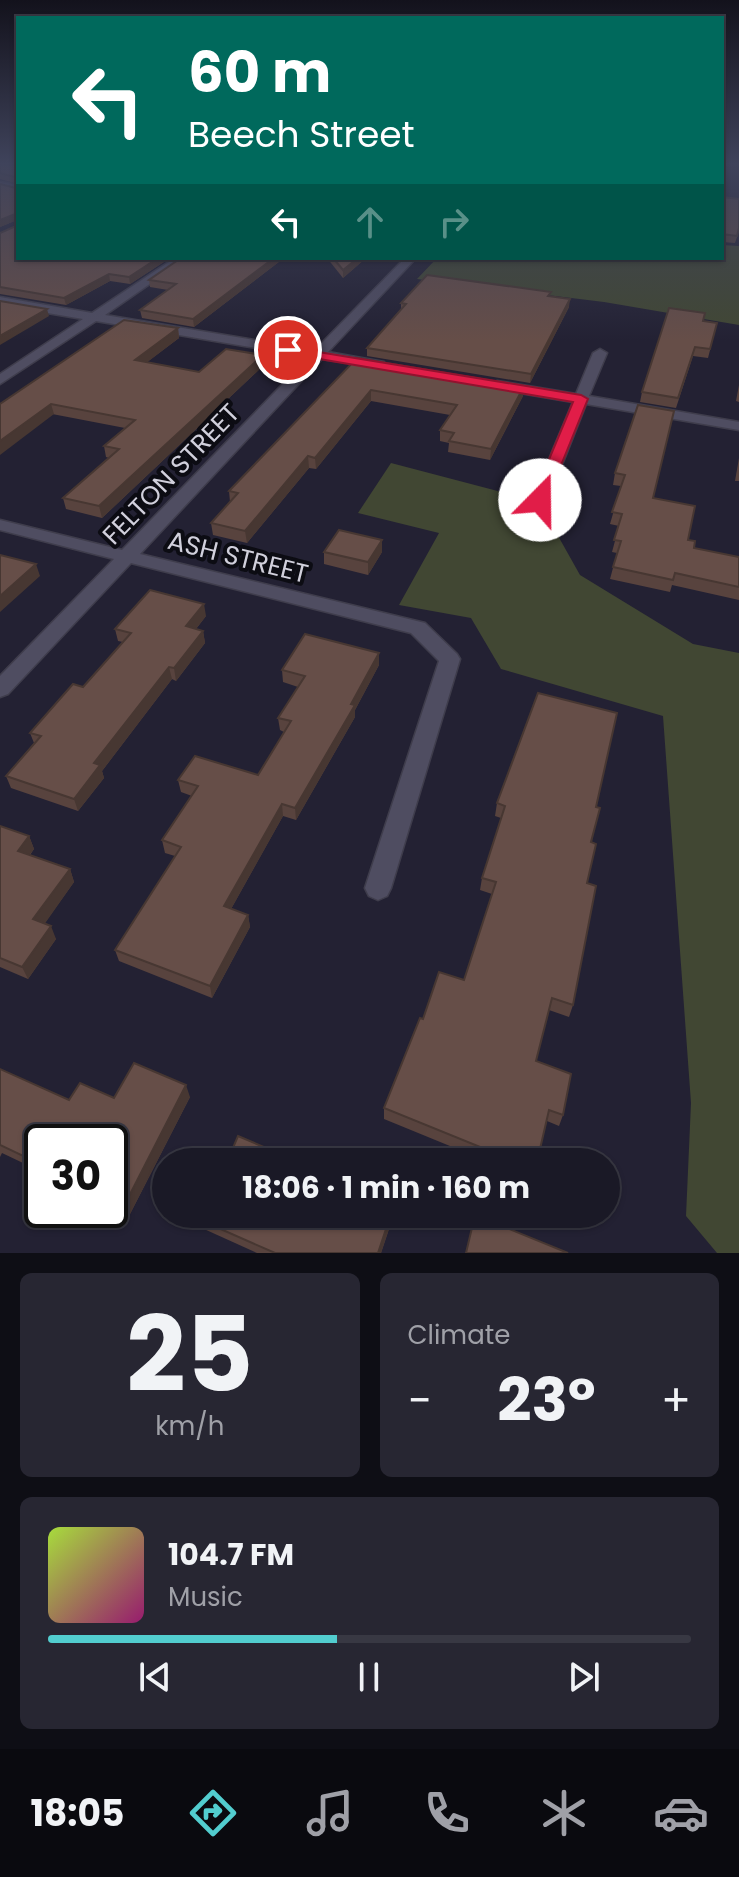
<!DOCTYPE html>
<html lang="en">
<head>
<meta charset="utf-8">
<style>
	:root { --surface:#1a1926; --page:#272632; --text:#f1f3f6; --muted:#9fa0a7; --line:#383843; --accent:#52cdcf }
	body { margin:0; font-family:Poppins,sans-serif; background:var(--page); color:var(--text); height:100vh; display:flex; flex-direction:column; font-size:30px; white-space:nowrap }
	* { box-sizing:border-box; margin:0 }
	p { font-size:26px; color:var(--muted) }
	.icon { flex:none; width:44px; height:44px; fill:none; stroke:currentColor; stroke-width:2; stroke-linecap:round; stroke-linejoin:round }
	.map { position:relative; height:1253px; overflow:hidden }
	.panel { display:flex; flex-direction:column; gap:20px; padding:20px; background:#0e0e15; flex:1 }
	.panel>* { flex:none }
	.top-card { position:absolute; left:16px; top:16px; width:708px; height:244px; border-radius:0px; box-shadow:0 2px 6px #0004,0 0 0 2px var(--line); background:#00695c; color:#fff; overflow:hidden }
	.speed { position:absolute; left:24px; top:1124px; display:flex; gap:16px; font-size:40px; font-weight:700; text-align:center }
	.speed>* { display:grid; place-content:center; width:104px; height:104px; border-radius:50%; background:var(--surface); box-shadow:0 2px 6px #0004,0 0 0 2px var(--line); line-height:1 }
	.speed .limit { border:4px solid #111; border-radius:12px; background:#fff; color:#111 }
	.pin { position:absolute; display:grid; place-items:center; width:68px; height:68px; color:#fff; margin:-34px; border:4px solid #fff; border-radius:50%; box-shadow:0 2px 8px #0007 }
	.me { position:absolute; width:88px; margin:-44px; rotate:22deg; stroke-linejoin:round; filter:drop-shadow(0 0 6px #0008) }
	.turn { display:flex; align-items:center; gap:28px; height:168px; padding:0 40px; font-size:36px }
	.turn .icon { width:104px; height:104px; stroke-width:2.5 }
	.turn b { display:block; font-size:56px; line-height:68px }
	.lanes { display:flex; align-items:center; height:76px; padding:0 40px; background:#0003; justify-content:center; gap:40px; direction:ltr }
	.lanes .off { opacity:.35 }
	.big { font-size:60px; font-weight:700; line-height:1.1 }
	.panel .tile { flex:1; display:flex; flex-direction:column; justify-content:center; gap:12px; min-width:0; padding:0 28px; border-radius:12px; background:var(--page) }
	.panel .dial { align-items:center; gap:0 }
	.dial b { font-size:104px; line-height:1 }
	.song { display:flex; align-items:center; gap:24px }
	.cover { width:96px; height:96px; border-radius:12px; background:linear-gradient(135deg,hsl(80 70% 55%),hsl(320 70% 35%)) }
	.played { height:8px; border-radius:4px; background:linear-gradient(90deg,var(--accent) 45%,var(--line) 45%) }
	.keys { display:flex; justify-content:space-around; direction:ltr }
	.heat { display:flex; justify-content:space-between; align-items:center; font-size:44px; direction:ltr }
	.panel .tiles { flex:1; display:grid; gap:20px; grid-template-columns:1fr 1fr }
	.tile:last-child { grid-column:span 2 }
	.trip { position:absolute; left:152px; top:1148px; width:468px; height:80px; border-radius:40px; background:var(--surface); box-shadow:0 2px 6px #0004,0 0 0 2px var(--line); font-weight:700; line-height:80px; text-align:center }
	.tabs { display:flex; height:128px; justify-content:space-around; align-items:center; background:#0a0a0f; color:var(--muted) }
	.tabs .icon { width:56px; height:56px }
	.tabs .active { color:var(--accent) }
	.tabs b { font-size:36px; color:var(--text) }
	.map>svg:first-child { display:block }
	.green { fill:#414733 }
	.lines { fill:none; stroke-linecap:round; stroke-linejoin:round }
	.street-casing { stroke:#3f3d4c; stroke-width:3 }
	.street { fill:#4f4d61; fill-rule:evenodd }
	.wall { fill:#58433e }
	.shaded-wall { fill:#473732 }
	.building { fill:#664e48; stroke:#473732; stroke-width:2 }
	.route { fill:#e11d48; stroke:#92132f; stroke-width:2 }
	.labels { text-anchor:middle; stroke-width:8; stroke-linejoin:round; paint-order:stroke }
	.street-label { font-size:26px; fill:#d1d0dc; stroke:#0c0c13 }
</style>
</head>
<body>
<div class="map">
<svg width="739" height="1253" viewBox="0 0 739 1253">
	<rect width="100%" height="100%" fill="#232133"/>
	<!-- green -->
	<g class="green">
		<path d="M722 245 739 246V325L604 302 417 279 437 258H722Z"/>
		<path d="M391 463 539 502 580 575 693 644 739 653V1253H717L686 1216 691 1103 663 716 501 669 471 618 399 605 439 533 358 513Z"/>
	</g>
	<g class="lines">
		<defs>
			<g id="street">
				<path d="M0 182 18 185V191L0 188Z"/>
				<path d="M175 258H187L105 315 315 350 405 258H416L328 352 384 362V368L322 359 140 554 425 623 457 654 460 659 391 888 387 896 378 900 369 896 365 888 439 661 411 633 131 563 8 694 0 697V676L114 559 0 530V520L122 550 309 357 96 321 0 384V374L83 319 0 305V297L92 313Z"/>
				<path d="M600 349 607 353 589 396 739 422V430L586 404 548 500 540 505 534 504 532 500 573 402 497 389 490 385 497 381 576 394 593 353Z"/>
			</g>
		</defs>
		<!-- street casing -->
		<use href="#street" class="street-casing"/>
		<!-- street -->
		<use href="#street" class="street"/>
	</g>
	<!-- wall -->
	<g class="wall">
		<path d="M0 165H18V221L17 220 0 227 18 184 0 179Z"/>
		<path d="M722 197 739 199V231L735 243 722 242Z"/>
		<path d="M0 233 170 258 130 284 110 281 66 305 0 294Z"/>
		<path d="M181 258H284L194 327 142 318 140 310 168 290 150 287 149 280Z"/>
		<path d="M327 258H366L343 278Z"/>
		<path d="M550 296 569 307 530 383 367 356V348L401 310V303Z"/>
		<path d="M703 321 717 323 708 358 693 356 676 408 640 402 642 392Z"/>
		<path d="M178 328 179 338 147 362 199 372 264 365 102 518 66 509 63 498 109 458 106 457 104 446 125 428 0 404Z"/>
		<path d="M357 358 523 396 490 460 448 452 449 443 440 441V430L450 415 371 401 316 469 309 468 247 543 213 535 211 523 230 502 229 491Z"/>
		<path d="M739 385V402L736 401Z"/>
		<path d="M638 405 653 498 694 548 739 557V600L672 585 670 592 610 579 617 553 612 552 619 526 610 524 621 486 613 485 615 473Z"/>
		<path d="M739 458V481H735Z"/>
		<path d="M382 540V552L368 575 324 564V552Z"/>
		<path d="M206 616 196 629 203 631 205 643 176 681 172 679 102 771 104 778 78 811 11 788 6 776 34 743 30 733 83 687 123 642 118 641 115 629Z"/>
		<path d="M379 653V665L355 710V717L296 820 283 816 231 909 248 915 250 927 212 998 119 961 115 950 175 856 165 853 162 840 192 796 181 792 178 780 258 775 284 732 280 730 278 718 298 687 283 682 282 670Z"/>
		<path d="M497 803 596 807 573 1005 569 1017 549 1010 536 1061 563 1115 559 1126 547 1121 537 1162H489L384 1119V1108L423 1019 464 980 492 894 480 890 482 878 501 818 495 816Z"/>
		<path d="M0 826 29 836 34 849 30 855 70 869 74 882 44 924 56 939 28 979 0 967Z"/>
		<path d="M0 1069 69 1100 190 1097 130 1214 110 1204V1142H42V1172L2 1153 0 1157Z"/>
		<path d="M203 1214H394L381 1253H257L204 1229 200 1220Z"/>
	</g>
	<!-- shaded-wall -->
	<g class="shaded-wall">
		<path d="M15 214 17 220 0 227V220Z"/>
		<path d="M158 258H170L130 284 129 277Z"/>
		<path d="M274 258H284L194 327 193 319Z"/>
		<path d="M358 258H366L343 278V270Z"/>
		<path d="M109 274 110 281 66 305 64 298Z"/>
		<path d="M570 299 569 307 530 383 531 374Z"/>
		<path d="M47 309 49 316 0 345V336Z"/>
		<path d="M178 328 179 338 137 370 135 360Z"/>
		<path d="M263 355 264 365 102 518 99 506Z"/>
		<path d="M524 386 523 396 490 460 491 449Z"/>
		<path d="M371 390V401L316 469 315 458Z"/>
		<path d="M51 404 54 414 0 455V441Z"/>
		<path d="M308 456 309 468 247 543 245 531Z"/>
		<path d="M382 540V552L368 575V562Z"/>
		<path d="M36 564 40 576 0 612V596Z"/>
		<path d="M204 604 206 616 188 639 186 626Z"/>
		<path d="M203 631 205 643 176 681 174 668Z"/>
		<path d="M379 653V665L355 710V717L296 820 295 808Z"/>
		<path d="M169 667 172 679 102 771 104 778 78 811 74 799 94 763Z"/>
		<path d="M282 804 283 816 226 918 224 906Z"/>
		<path d="M29 836 34 849 23 863 18 851Z"/>
		<path d="M70 869 74 882 39 932 33 919Z"/>
		<path d="M248 915 250 927 212 998 210 986Z"/>
		<path d="M51 926 56 939 28 979 22 967Z"/>
		<path d="M186 1085 190 1097 130 1214 125 1204Z"/>
		<path d="M391 1214H394L381 1253H378Z"/>
	</g>
	<!-- building -->
	<g class="building">
		<path d="M0 165H18V178L0 173Z"/>
		<path d="M18 183V215L15 214 0 220V184L16 188Z"/>
		<path d="M722 197 739 199V228L737 236 722 234Z"/>
		<path d="M18 225V258H158L129 277 109 274 64 298 0 287V233Z"/>
		<path d="M181 258H274L193 319 140 310 176 284 149 280Z"/>
		<path d="M333 258H358L343 270Z"/>
		<path d="M427 275 551 292 548 296 570 299 531 374 367 348 406 304 401 303Z"/>
		<path d="M0 301 47 309 0 336Z"/>
		<path d="M669 308 705 313 703 321 717 323 710 349 695 347 678 398 642 392Z"/>
		<path d="M124 320 178 328 135 360 199 372 226 349 263 355 99 506 63 498 119 449 104 446 135 420 51 404 0 441V404Z"/>
		<path d="M357 358 524 386 491 449 449 441 454 433 440 430 457 405 371 390 315 458 308 456 245 531 211 523 238 493 229 491Z"/>
		<path d="M638 405 674 411 653 498 695 506 688 540 695 541 694 548 739 557V587L675 573 673 580 613 567 621 541 614 540 622 514 612 512 625 475 615 473Z"/>
		<path d="M339 530 382 540 368 562 324 552Z"/>
		<path d="M0 555 36 564 0 596Z"/>
		<path d="M150 590 204 604 186 626 203 631 174 668 169 667 94 763 100 765 74 799 6 776 41 736 30 733 73 684 83 687 131 633 115 629Z"/>
		<path d="M305 634 379 653 351 704 355 705 295 808 282 804 224 906 248 915 210 986 115 950 181 847 162 840 198 786 178 780 195 756 258 775 291 721 278 718 305 676 282 670Z"/>
		<path d="M538 693 617 713 596 807 600 808 591 842 596 844 587 883 596 886 573 1005 552 998 536 1061 571 1074 563 1115 549 1110 537 1162H517L384 1108 420 1018 423 1019 439 972 464 980 496 882 482 878 505 806 497 803Z"/>
		<path d="M0 826 29 836 18 851 70 869 33 919 51 926 22 967 0 958Z"/>
		<path d="M134 1063 186 1085 125 1204 110 1197V1142H42V1165L0 1145V1069L69 1100 80 1083 114 1098Z"/>
		<path d="M238 1136 278 1153 274 1162H227Z"/>
		<path d="M203 1214H391L378 1253H275L200 1220Z"/>
		<path d="M475 1215 568 1253H466Z"/>
	</g>
	<!-- sky -->
	<linearGradient id="sky" x2="0" y2="1"><stop stop-color="#13121c"/><stop offset="0.48" stop-color="#3f435b"/><stop offset="1" stop-color="#3f435b" stop-opacity="0"/></linearGradient>
	<rect width="739" height="341" fill="url(#sky)"/>
	<!-- route -->
	<path class="route" d="M288 347 581 395 588 399 547 500 540 504 532 500 573 402 284 353 282 350Z"/>
	<g class="labels">
		<!-- street labels -->
		<g class="street-label">
			<text transform="translate(171 474) rotate(-46)" y="9">FELTON STREET</text>
			<text transform="translate(238 557) rotate(14)" y="9">ASH STREET</text>
		</g>
	</g>
</svg>
<div class="speed"><div class="limit">30</div></div>
<div class="pin" style="left:288px;top:350px;background:#d93025"><svg class="icon" aria-label="arrive" viewBox="0 0 24 24"><path d="M6 21V4h12l-3 4 3 4H6"/></svg></div>
<svg class="me" style="left:540px;top:500px" viewBox="-20 -20 40 40"><circle r="19" fill="#fff"/><path d="M0-13L10 11 0 6-10 11z" fill="#e11d48"/></svg>
<div class="trip">18:06 · 1 min · 160 m</div>
<div class="top-card">
<div class="turn"><svg class="icon" aria-label="left" viewBox="0 0 24 24"><path d="M17 20v-9H6M10 6l-5 5 5 5"/></svg><div><b>60 m</b>Beech Street</div></div>
<div class="lanes"><svg class="icon" aria-label="left" viewBox="0 0 24 24"><path d="M17 20v-9H6M10 6l-5 5 5 5"/></svg><svg class="icon off" aria-label="ahead" viewBox="0 0 24 24"><path d="M12 20V5M6 11l6-6 6 6"/></svg><svg class="icon off" aria-label="right" viewBox="0 0 24 24"><path d="M7 20v-9h11M14 6l5 5-5 5"/></svg></div>
</div>
</div>
<section class="panel">
<div class="tiles">
<div class="tile dial"><b>25</b><p>km/h</p></div>
<div class="tile"><p>Climate</p>
<div class="heat"><a>−</a><b class="big">23°</b><a>+</a></div>
</div>
<div class="tile">
<div class="song"><i class="cover"></i><div><b>104.7 FM</b><p>Music</p></div></div>
<div class="played"></div>
<div class="keys"><svg class="icon" aria-label="previous" viewBox="0 0 24 24"><path d="M18 5L8 12l10 7zM5 5v14"/></svg><svg class="icon" aria-label="pause" viewBox="0 0 24 24"><path d="M8 5v14M16 5v14"/></svg><svg class="icon" aria-label="next" viewBox="0 0 24 24"><path d="M6 5l10 7-10 7zM19 5v14"/></svg></div>
</div>
</div>
</section>
<nav class="tabs">
<b>18:05</b>
<svg class="icon active" aria-label="directions" viewBox="0 0 24 24"><path d="M12 3l9 9-9 9-9-9zM9 14v-3h6M13 9l2 2-2 2"/></svg>
<svg class="icon" aria-label="music" viewBox="0 0 24 24"><path d="M9 18V5l10-2v13"/><circle cx="6" cy="18" r="3"/><circle cx="16" cy="16" r="3"/></svg>
<svg class="icon" aria-label="phone" viewBox="0 0 24 24"><path d="M5 4h4l2 5-3 2q2 4 5 5l2-3 5 2v4C11 20 4 13 5 4z"/></svg>
<svg class="icon" aria-label="climate" viewBox="0 0 24 24"><path d="M12 3v18M4 7l16 10M4 17L20 7"/></svg>
<svg class="icon" aria-label="car" viewBox="0 0 24 24"><path d="M5 17H2v-5l4-1 3-4h7l3 4 3 1v5h-3M9 17h6M6 11h13"/><circle cx="7" cy="17" r="2"/><circle cx="17" cy="17" r="2"/></svg>
</nav>
</body>
</html>
